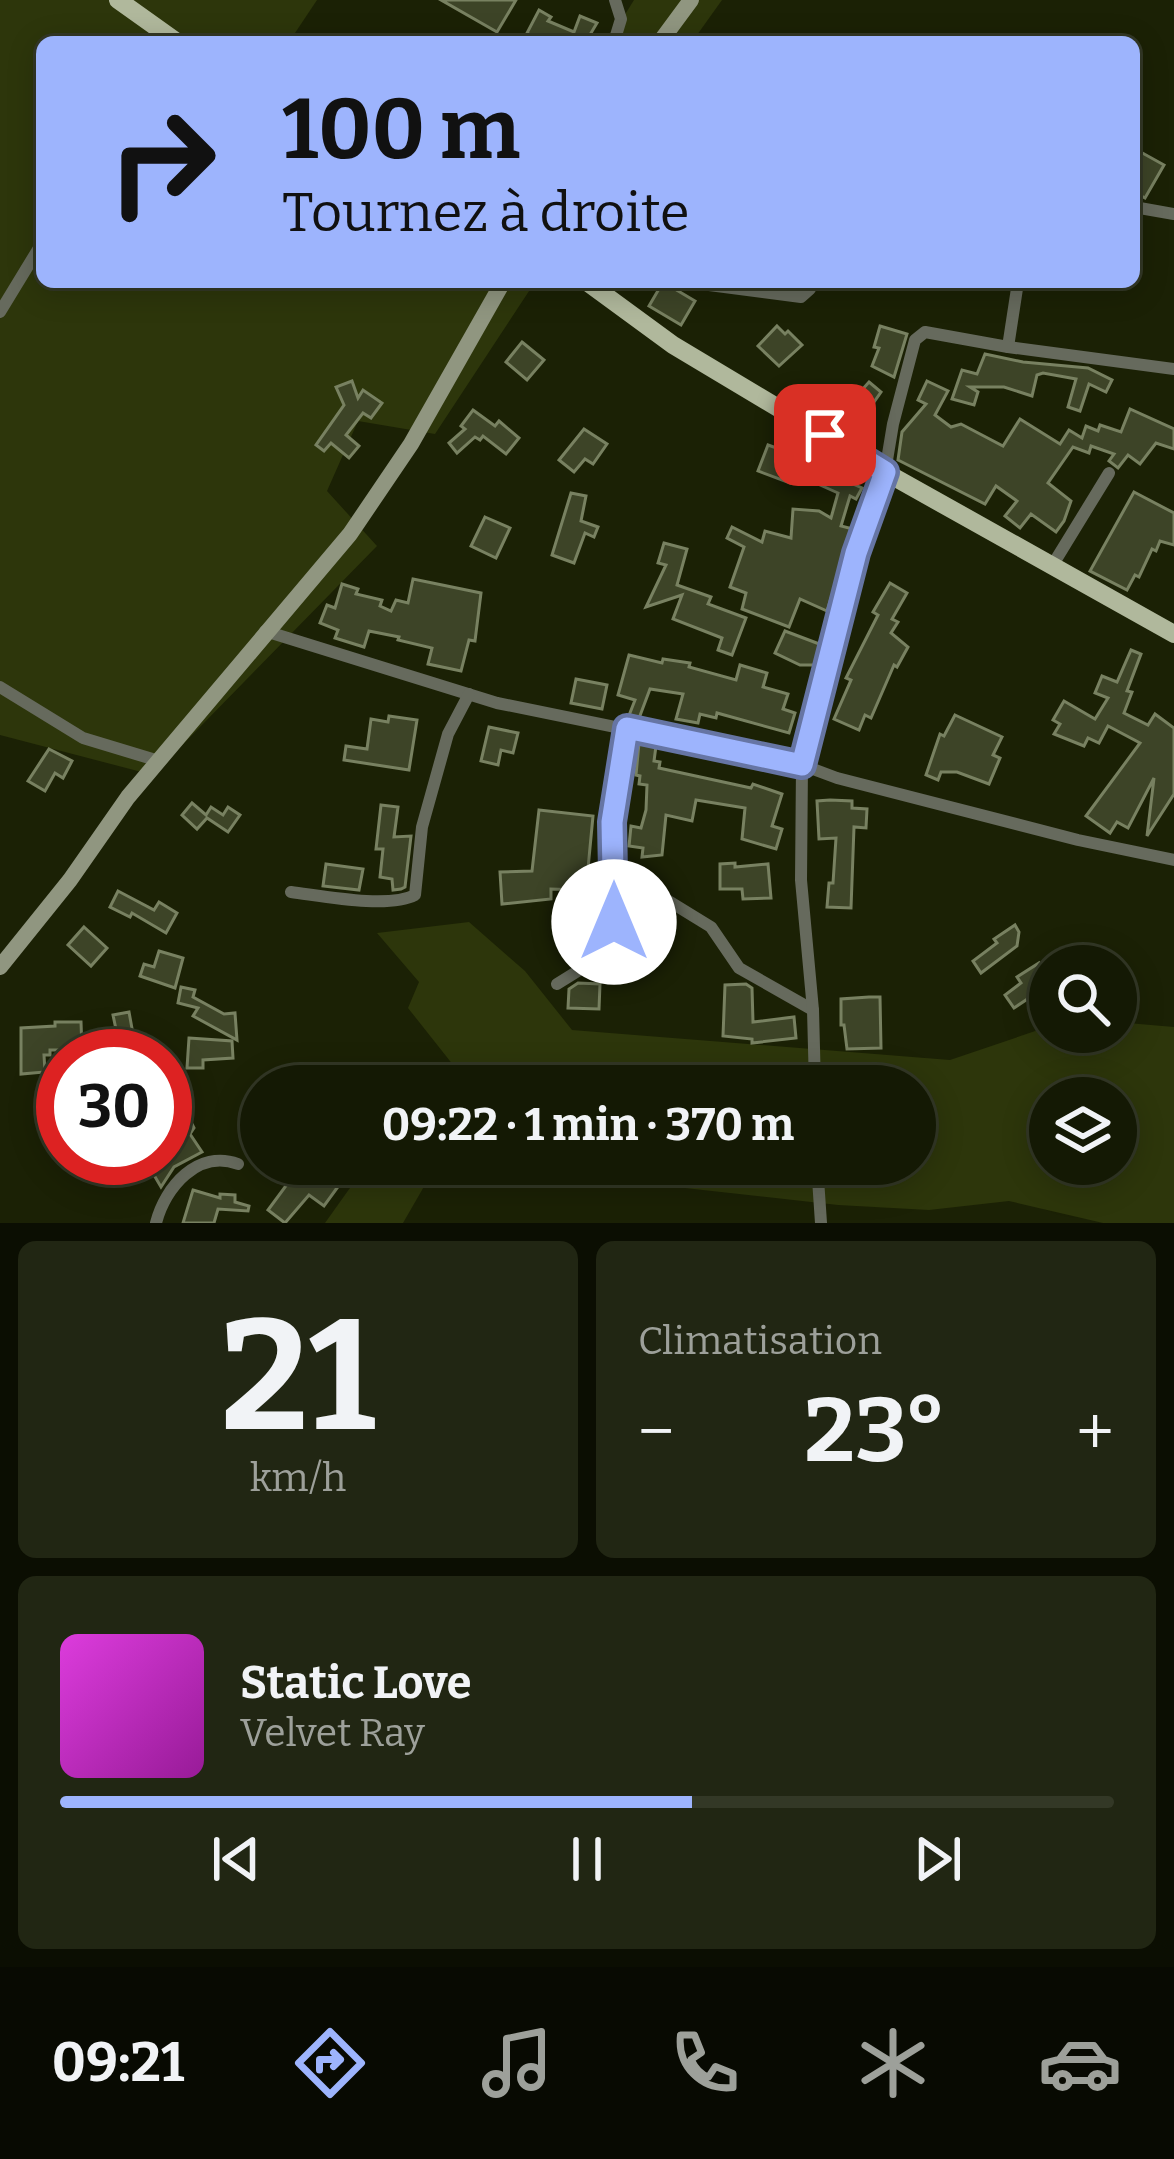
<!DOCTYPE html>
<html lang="fr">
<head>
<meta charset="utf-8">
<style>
	:root { --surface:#141904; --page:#212613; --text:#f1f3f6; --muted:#9da09a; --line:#333826; --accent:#9db4fd }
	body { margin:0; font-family:Bitter,serif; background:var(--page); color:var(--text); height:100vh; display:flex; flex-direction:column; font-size:45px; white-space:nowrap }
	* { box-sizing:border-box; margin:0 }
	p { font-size:39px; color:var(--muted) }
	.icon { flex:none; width:66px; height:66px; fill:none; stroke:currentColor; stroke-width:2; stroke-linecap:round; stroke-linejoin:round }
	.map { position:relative; height:1223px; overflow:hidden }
	.drawer { display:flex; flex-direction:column; gap:18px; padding:18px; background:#0b0e02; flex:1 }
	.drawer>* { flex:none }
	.top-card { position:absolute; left:36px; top:36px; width:1104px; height:252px; border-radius:18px; box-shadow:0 6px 30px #0003,0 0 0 3px var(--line); background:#9db4fd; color:#111; overflow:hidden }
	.buttons { position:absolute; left:1029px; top:945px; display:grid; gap:24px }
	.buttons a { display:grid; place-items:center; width:108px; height:108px; border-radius:50%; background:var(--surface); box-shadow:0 6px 30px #0003,0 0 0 3px var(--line); font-size:60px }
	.speed { position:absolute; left:36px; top:1029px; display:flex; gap:24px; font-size:60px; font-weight:700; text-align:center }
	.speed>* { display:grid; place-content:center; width:156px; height:156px; border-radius:50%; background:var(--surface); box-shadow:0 6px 30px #0003,0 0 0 3px var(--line); line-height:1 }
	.speed .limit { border:18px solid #d22; background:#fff; color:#111 }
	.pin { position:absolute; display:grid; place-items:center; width:102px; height:102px; color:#fff; margin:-51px; border-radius:24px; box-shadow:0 6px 18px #0006 }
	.me { position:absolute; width:132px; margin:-66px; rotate:0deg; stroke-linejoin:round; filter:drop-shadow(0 0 9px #0008) }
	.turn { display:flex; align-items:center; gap:42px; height:252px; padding:0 48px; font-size:54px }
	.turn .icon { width:156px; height:156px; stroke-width:2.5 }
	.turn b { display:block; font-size:84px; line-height:102px }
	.big { font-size:90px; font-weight:700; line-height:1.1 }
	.drawer .tile { flex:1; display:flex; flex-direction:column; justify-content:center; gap:18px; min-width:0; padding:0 42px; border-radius:18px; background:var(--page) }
	.drawer .dial { align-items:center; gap:0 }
	.dial b { font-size:156px; line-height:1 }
	.song { display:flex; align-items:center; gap:36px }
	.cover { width:144px; height:144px; border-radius:18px; background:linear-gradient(135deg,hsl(300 70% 55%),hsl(300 70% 35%)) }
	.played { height:12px; border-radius:6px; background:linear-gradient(90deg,var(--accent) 60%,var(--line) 60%) }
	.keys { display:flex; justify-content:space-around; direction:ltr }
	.heat { display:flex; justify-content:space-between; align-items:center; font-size:66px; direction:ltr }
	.drawer .tiles { flex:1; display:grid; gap:18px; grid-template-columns:1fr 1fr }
	.tile:last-child { grid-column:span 2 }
	.trip { position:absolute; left:240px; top:1065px; width:696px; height:120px; border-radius:60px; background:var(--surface); box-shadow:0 6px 30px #0003,0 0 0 3px var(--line); font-weight:700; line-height:120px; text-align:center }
	.tab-bar { display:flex; height:192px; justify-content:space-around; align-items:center; background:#080a02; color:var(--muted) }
	.tab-bar .icon { width:84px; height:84px }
	.tab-bar .selected { color:var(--accent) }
	.tab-bar b { font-size:54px; color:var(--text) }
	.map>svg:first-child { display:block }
	.green { fill:#2d360b; fill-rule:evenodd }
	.building { fill:#3d4427; stroke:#788161; stroke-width:3 }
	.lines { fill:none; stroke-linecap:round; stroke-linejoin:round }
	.street { stroke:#666a5d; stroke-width:12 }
	.secondary { stroke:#909680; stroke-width:16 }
	.primary { stroke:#b0b89c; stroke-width:18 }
	.route-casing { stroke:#6675a4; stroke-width:30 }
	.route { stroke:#9db4fd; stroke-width:21 }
</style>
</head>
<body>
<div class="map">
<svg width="1174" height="1223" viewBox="0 0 1174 1223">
	<rect width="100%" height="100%" fill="#1b2105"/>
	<!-- green -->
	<g class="green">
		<path d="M0 0H317L289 42H42V282H535L435 434 358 421 327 491 377 546 153 775 0 735Z"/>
		<path d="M634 0H722L692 42H608Z"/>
		<path d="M469 922 525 971 572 1030 950 1060 1050 1026V1032H1116V1022L1174 1027V1223H1103L1009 1201 929 1210 838 1205 467 1164H915V1086H459L465 1080 408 1008 419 982 377 933ZM1050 1098H1116V1164H1050Z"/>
		<path d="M367 1164H437L403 1223H325Z"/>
	</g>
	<!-- building -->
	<g class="building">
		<path d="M441 0H516L497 32Z"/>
		<path d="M539 10 551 17 548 21 574 32 580 16 597 23 588 38 597 42H544L527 33Z"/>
		<path d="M1137 150 1164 165 1145 198 1134 192Z"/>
		<path d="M663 282 695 301 681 325 649 306Z"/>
		<path d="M777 326 785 334 788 331 802 345 779 366 758 346Z"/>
		<path d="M880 326 907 334 894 377 872 366 879 348 874 347Z"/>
		<path d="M522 342 544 360 527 380 506 362Z"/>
		<path d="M985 354 1023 362 1088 368 1112 380 1106 392 1089 384 1080 411 1068 407 1076 379 1043 373 1037 375 1032 396 1004 387H970L978 392 974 405 952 399 962 370 977 374Z"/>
		<path d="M352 381 358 398 363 390 382 403 371 418 363 413 346 435 359 446 349 458 331 443 324 451 316 445 344 405 336 387Z"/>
		<path d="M927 381 948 391 935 415 951 427 961 424 1003 446 1020 419 1060 444 1069 430 1082 438 1086 426 1098 431 1100 425 1121 432 1130 409 1174 429V449L1156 443 1140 464 1128 455 1118 468 1109 461 1114 454 1091 446 1089 453 1073 447 1048 483 1071 501 1064 521 1056 532 1031 514 1020 528 1005 516 1017 501 996 486 985 504 898 460 902 432 926 404 918 400Z"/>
		<path d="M869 382 881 392 860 422 832 399 841 389 849 396 857 387 861 391Z"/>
		<path d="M473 410 495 426 499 421 519 438 506 454 483 436 480 440 475 437 457 453 449 443 465 429 461 426Z"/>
		<path d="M584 429 607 444 593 464 585 459 574 472 559 460Z"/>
		<path d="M791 431 815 446 807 464 862 488 856 499 850 496 841 526 853 529 827 611 800 599 789 627 742 609 746 593 730 587 744 547 727 538 732 527 762 542 765 531 791 538 793 509 819 511 831 518 838 493 793 473 790 483 758 471 768 445 782 450Z"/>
		<path d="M1134 492 1174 513V545L1160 541 1156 551 1152 549 1139 577 1135 575 1127 590 1090 571Z"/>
		<path d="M571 493 586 496 581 521 598 527 594 537 585 533 574 563 552 555Z"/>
		<path d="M485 517 510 528 496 558 471 546Z"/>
		<path d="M664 543 687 549 677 585 711 597 708 604 746 618 732 655 718 650 722 638 673 619 682 595 646 607 666 565 658 563Z"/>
		<path d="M413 579 481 593 475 641 469 640 461 671 428 664 432 648 398 640 399 637 369 631 364 647 335 638 338 630 320 623 327 605 335 608 342 584 358 589 356 594 382 600 380 606 391 611 396 600 408 603Z"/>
		<path d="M890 583 907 593 892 619 898 622 891 633 908 647 897 667 894 665 871 718 865 715 859 730 834 719 851 680 846 678 878 615 873 612Z"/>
		<path d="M785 631 822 645 817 665H800L775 653Z"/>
		<path d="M1131 650 1141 654 1127 691 1132 692 1124 713 1148 725 1155 714 1174 728V794L1147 836 1154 778 1128 828 1117 822 1110 833 1086 816 1140 743 1108 726 1099 743 1088 738 1084 746 1054 734 1060 724 1053 720 1064 701 1095 719 1108 698 1095 693 1102 676 1117 682Z"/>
		<path d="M629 655 662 663 663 659 690 663 689 667 736 680 740 665 767 673 763 687 788 694 783 709 795 713 789 733 717 713 716 718 700 714 698 723 676 719 683 694 650 689 638 721 628 718 635 700 618 695Z"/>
		<path d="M576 679 607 685 602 709 571 703Z"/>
		<path d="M955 715 1002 737 993 755 1000 758 989 784 957 772H941L938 780 926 775 940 734 944 736Z"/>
		<path d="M389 716 417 720 409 770 344 760 346 746 367 749 371 719 388 722Z"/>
		<path d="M489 727 518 733 513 753 501 750 498 765 481 761Z"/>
		<path d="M639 743 656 746 654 761 660 762 659 768 751 788 753 784 782 794 772 826 782 829 776 849 742 839 745 808 696 800 692 821 666 815 662 855 642 857 643 848 629 846 631 826 641 828 646 810 647 785 639 784 640 776 636 775Z"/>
		<path d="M49 749 72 761 63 778 55 773 45 791 28 781Z"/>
		<path d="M830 800 852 801V808L867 809 866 828 854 827 851 908 827 907 829 883H833L836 838 819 839 817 801Z"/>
		<path d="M192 803 206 815 211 807 223 815 228 807 240 815 228 832 207 818 197 829 182 815Z"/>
		<path d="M381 805 398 807 394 837 411 836 405 887 401 889 393 890 392 879 380 877 383 849H376Z"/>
		<path d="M539 810 593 816 586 890 551 889V899L502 904 500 872 532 871Z"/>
		<path d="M735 863V867L768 864 771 898 743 899 742 889H720V864Z"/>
		<path d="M326 864 363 869 359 890 323 886Z"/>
		<path d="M118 891 154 910 159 902 177 913 166 933 132 913 130 917 110 907Z"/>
		<path d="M1015 925 1019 932 1017 946 981 973 973 961 997 943 994 939Z"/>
		<path d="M84 927 107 948 91 966 68 945Z"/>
		<path d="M159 951 183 958 175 988 140 976 144 964 154 967Z"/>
		<path d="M1039 963 1050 984 1014 1008 1005 995 1021 983 1017 977Z"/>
		<path d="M578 983 600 984 599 1009 568 1008 569 989Z"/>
		<path d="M746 984 752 988 753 1022 794 1017 796 1038 752 1043V1039L723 1036 725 985Z"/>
		<path d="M181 987 195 990 193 997 224 1014 235 1013 237 1040 193 1016 198 1008 178 1003Z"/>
		<path d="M869 997H880L881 1048 847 1049 844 1025H841V999Z"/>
		<path d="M129 1012 137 1056H121L120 1051 85 1054 84 1042 118 1039 113 1015Z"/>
		<path d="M55 1022H81L82 1050H50V1055H44L45 1072 21 1074V1028L55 1026Z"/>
		<path d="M189 1038 232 1041 233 1058 203 1060V1068H187Z"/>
		<path d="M187 1114 194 1128 190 1134 202 1152 174 1167 161 1187 144 1158H165V1125Z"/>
		<path d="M302 1164 337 1188 324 1206 309 1195 285 1223 268 1210Z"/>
		<path d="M193 1190 220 1198V1194L235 1195V1202L249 1206 248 1211 218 1209 214 1223H183Z"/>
	</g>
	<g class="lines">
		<!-- street -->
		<g class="street">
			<path d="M614 42 621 19 615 0"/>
			<path d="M1134 207 1174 214"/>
			<path d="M686 282 801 297 810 289 811 282"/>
			<path d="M0 312 42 243"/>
			<path d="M1008 347 1018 282"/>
			<path d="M1052 566 1109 473"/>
			<path d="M265 631 497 703 802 765 837 778 1078 840 1174 860"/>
			<path d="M0 687 83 738 159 761"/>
			<path d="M618 855 623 873 711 927 739 968 813 1010"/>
			<path d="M291 892C323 896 388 909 415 895L422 827 448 734 469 694"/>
			<path d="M557 984 594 961 607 946 613 922 614 797 627 728"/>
			<path d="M815 1086 813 1010 801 880 802 765 856 553 885 472 893 424 915 340 925 332 1008 347 1174 369"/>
			<path d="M817 1164 821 1223"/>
			<path d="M156 1223C165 1187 198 1149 238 1164"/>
		</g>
		<!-- secondary -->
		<g class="secondary">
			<path d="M660 42 691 0"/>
			<path d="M0 967 70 880 128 797 350 534 411 444 503 282"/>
		</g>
		<!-- primary -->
		<g class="primary">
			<path d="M118 0 177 42"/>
			<path d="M587 282 673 345 885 472 1174 634"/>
		</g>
	</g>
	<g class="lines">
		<defs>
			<path id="route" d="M614 922 612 822 627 728 802 765 856 553 885 472 825 435"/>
		</defs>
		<!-- route casing -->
		<use href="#route" class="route-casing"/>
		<!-- route -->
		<use href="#route" class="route"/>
	</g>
</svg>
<div class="buttons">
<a><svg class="icon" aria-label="search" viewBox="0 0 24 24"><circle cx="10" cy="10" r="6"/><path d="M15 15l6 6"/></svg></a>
<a><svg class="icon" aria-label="layers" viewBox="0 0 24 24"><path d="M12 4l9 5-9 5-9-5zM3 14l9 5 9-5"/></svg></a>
</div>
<div class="speed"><div class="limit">30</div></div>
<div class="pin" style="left:825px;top:435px;background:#d93025"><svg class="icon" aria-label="arrive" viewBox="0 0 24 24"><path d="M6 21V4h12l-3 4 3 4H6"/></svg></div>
<svg class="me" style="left:614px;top:922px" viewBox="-20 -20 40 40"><circle r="19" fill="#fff"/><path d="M0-13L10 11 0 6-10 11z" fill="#9db4fd"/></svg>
<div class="trip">09:22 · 1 min · 370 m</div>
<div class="top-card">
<div class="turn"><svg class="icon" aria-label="right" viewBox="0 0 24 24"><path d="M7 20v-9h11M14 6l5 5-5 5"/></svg><div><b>100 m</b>Tournez à droite</div></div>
</div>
</div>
<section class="drawer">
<div class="tiles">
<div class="tile dial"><b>21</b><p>km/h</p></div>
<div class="tile"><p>Climatisation</p>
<div class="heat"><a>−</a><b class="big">23°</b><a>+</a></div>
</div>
<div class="tile">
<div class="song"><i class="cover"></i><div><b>Static Love</b><p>Velvet Ray</p></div></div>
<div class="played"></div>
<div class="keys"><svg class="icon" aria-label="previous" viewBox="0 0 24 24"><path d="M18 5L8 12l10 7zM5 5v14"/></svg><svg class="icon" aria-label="pause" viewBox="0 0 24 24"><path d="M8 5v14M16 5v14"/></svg><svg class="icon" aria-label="next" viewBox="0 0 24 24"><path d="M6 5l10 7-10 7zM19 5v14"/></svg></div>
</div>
</div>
</section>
<nav class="tab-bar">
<b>09:21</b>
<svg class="icon selected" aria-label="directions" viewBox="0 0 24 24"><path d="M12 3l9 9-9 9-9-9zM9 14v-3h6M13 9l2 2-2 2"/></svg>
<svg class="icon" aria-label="music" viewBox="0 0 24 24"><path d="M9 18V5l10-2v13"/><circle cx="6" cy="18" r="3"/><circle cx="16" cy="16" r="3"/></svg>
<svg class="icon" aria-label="phone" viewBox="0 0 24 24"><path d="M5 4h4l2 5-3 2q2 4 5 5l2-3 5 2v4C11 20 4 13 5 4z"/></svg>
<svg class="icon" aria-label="climate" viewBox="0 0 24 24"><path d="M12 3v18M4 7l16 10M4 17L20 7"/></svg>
<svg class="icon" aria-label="car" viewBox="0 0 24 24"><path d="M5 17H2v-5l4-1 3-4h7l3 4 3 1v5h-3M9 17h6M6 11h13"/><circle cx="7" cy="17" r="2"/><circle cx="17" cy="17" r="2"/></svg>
</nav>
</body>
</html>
